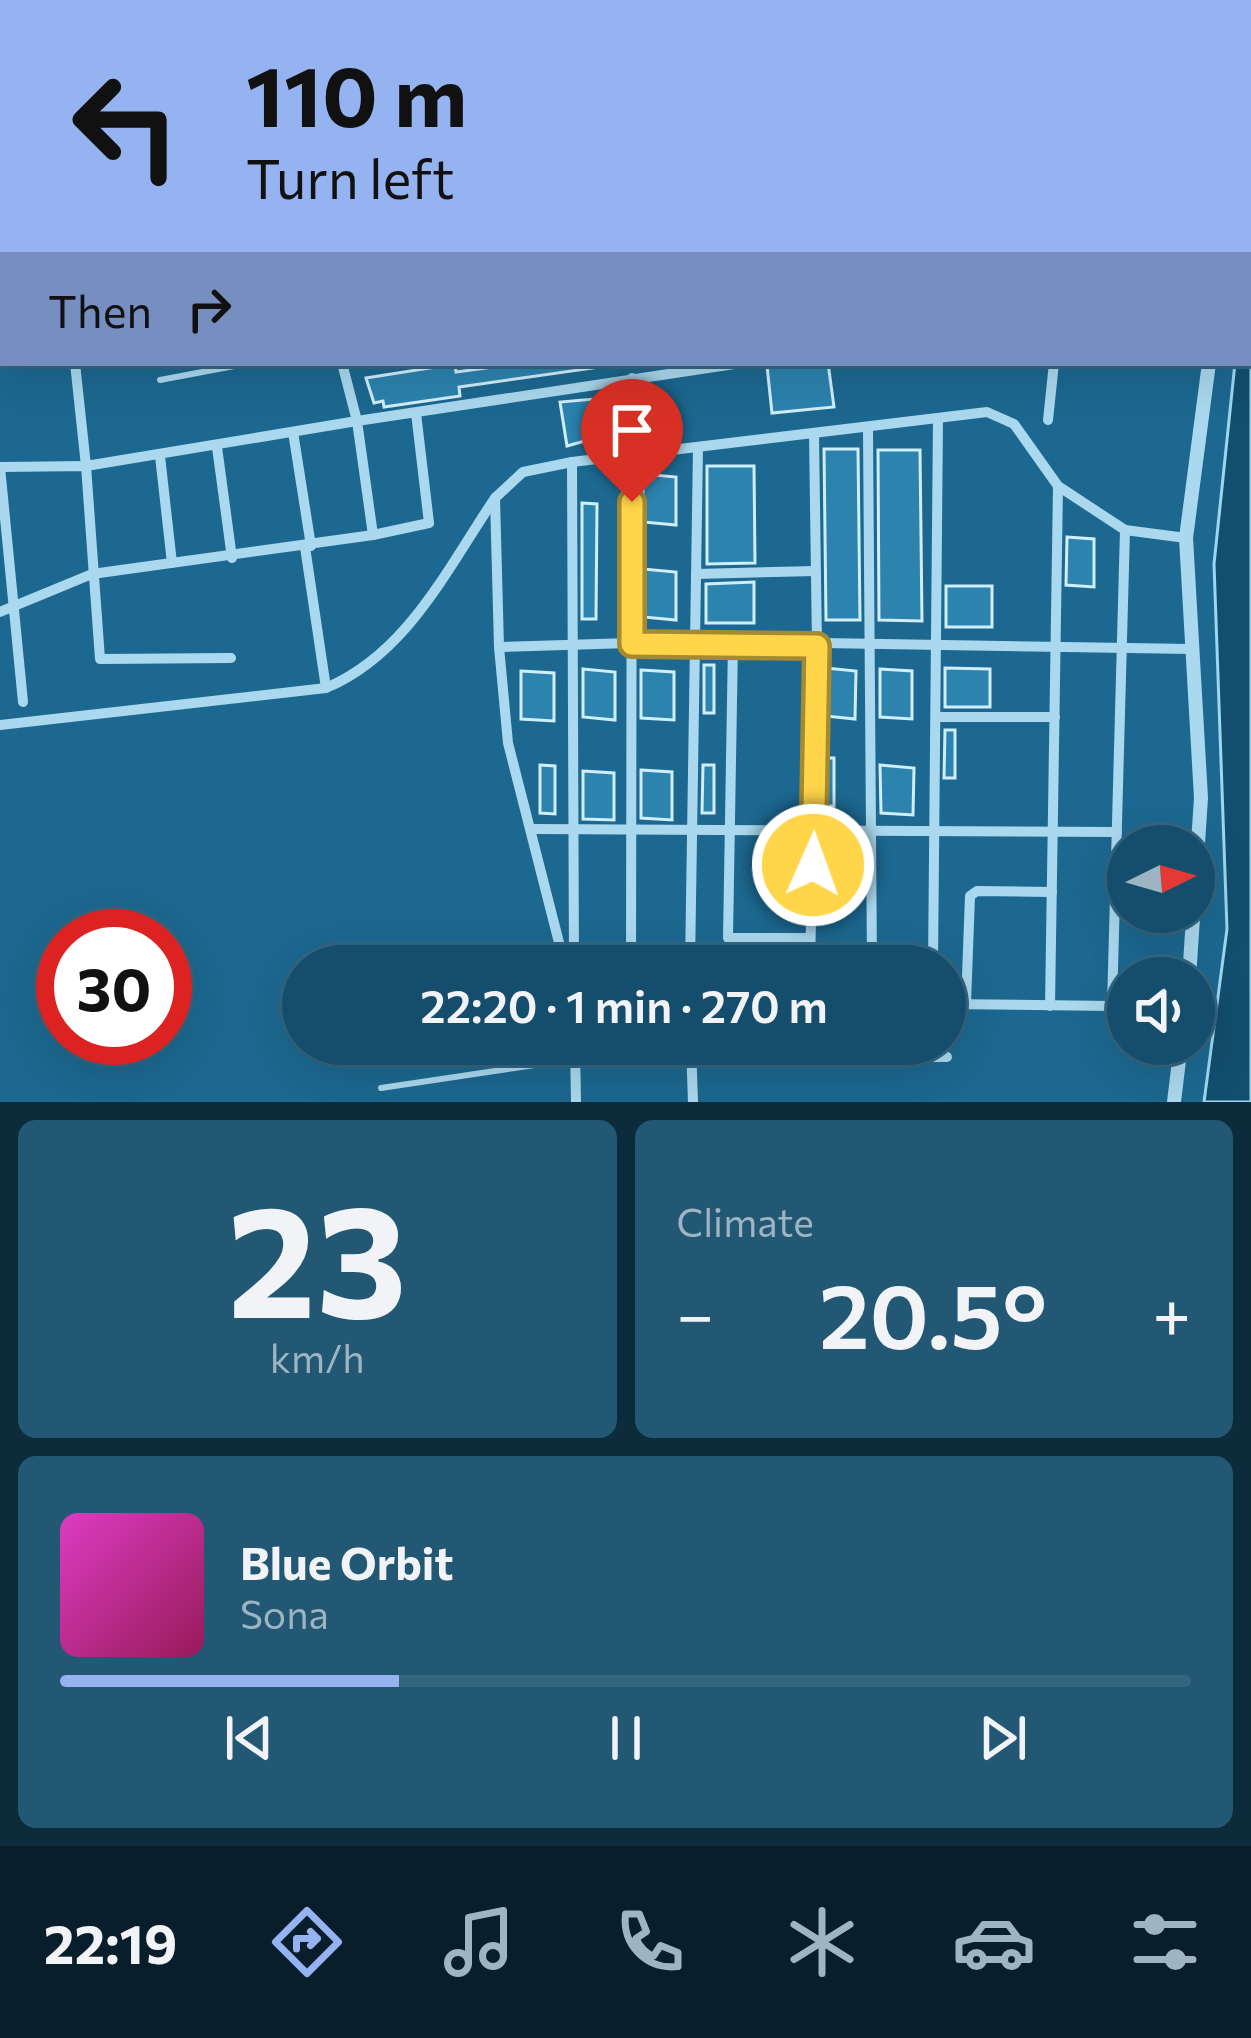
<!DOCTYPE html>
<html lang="en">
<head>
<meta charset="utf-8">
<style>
	:root { --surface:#154e6c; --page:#225874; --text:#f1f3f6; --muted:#9db4c2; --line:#34657f; --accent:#95b2f1 }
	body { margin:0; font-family:Commissioner,sans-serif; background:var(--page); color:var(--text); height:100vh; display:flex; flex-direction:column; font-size:45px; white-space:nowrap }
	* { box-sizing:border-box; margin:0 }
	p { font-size:39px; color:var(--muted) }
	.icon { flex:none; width:66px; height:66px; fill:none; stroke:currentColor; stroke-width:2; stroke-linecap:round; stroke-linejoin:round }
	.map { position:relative; height:1102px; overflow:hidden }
	.side { display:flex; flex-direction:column; gap:18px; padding:18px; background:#0c2b3b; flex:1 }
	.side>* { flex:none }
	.hud { position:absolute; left:0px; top:0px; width:1251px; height:366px; box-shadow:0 12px 48px #0002,0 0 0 3px var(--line); background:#95b2f1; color:#111; overflow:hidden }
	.needle { width:78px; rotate:85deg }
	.fabs { position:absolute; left:1107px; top:825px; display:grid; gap:24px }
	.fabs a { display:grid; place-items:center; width:108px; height:108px; border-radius:50%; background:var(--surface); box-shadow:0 12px 48px #0002,0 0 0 3px var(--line); font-size:60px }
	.speed { position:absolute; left:36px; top:909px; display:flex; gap:24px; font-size:60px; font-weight:700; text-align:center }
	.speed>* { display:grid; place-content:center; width:156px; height:156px; border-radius:50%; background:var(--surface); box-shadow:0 12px 48px #0002,0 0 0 3px var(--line); line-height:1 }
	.speed .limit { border:18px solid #d22; background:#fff; color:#111 }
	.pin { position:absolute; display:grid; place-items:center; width:102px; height:102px; color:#fff; margin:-123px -51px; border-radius:50% 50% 50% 0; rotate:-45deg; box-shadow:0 0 12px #0007 }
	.pin .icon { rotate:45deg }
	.me { position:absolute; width:132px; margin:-66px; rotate:2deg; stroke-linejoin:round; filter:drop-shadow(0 0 9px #0008) }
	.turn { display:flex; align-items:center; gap:42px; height:252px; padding:0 48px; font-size:54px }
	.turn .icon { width:156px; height:156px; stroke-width:2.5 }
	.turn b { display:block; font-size:84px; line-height:102px }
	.then { display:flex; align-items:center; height:114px; padding:0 48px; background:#0003; gap:24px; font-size:45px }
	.big { font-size:90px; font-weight:600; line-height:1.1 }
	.side .tile { flex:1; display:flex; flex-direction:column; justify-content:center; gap:18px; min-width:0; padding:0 42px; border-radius:18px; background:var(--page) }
	.side .dial { align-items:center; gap:0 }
	.dial b { font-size:156px; line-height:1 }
	.song { display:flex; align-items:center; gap:36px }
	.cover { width:144px; height:144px; border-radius:18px; background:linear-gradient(135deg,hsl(310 70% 55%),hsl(330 70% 35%)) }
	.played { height:12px; border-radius:6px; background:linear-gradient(90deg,var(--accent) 30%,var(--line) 30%) }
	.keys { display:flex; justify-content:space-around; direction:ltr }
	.heat { display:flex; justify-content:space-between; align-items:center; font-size:66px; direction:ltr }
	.side .tiles { flex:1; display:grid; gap:18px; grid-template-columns:1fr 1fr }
	.tile:last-child { grid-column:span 2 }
	.trip { position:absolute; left:282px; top:945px; width:684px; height:120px; border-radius:60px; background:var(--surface); box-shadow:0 12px 48px #0002,0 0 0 3px var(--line); font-weight:600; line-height:120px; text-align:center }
	.tabs { display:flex; height:192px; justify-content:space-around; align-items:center; background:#081f2b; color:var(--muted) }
	.tabs .icon { width:84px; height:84px }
	.tabs .current { color:var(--accent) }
	.tabs b { font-size:54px; color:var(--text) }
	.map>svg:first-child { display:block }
	.water { fill:#124e6e; stroke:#9dd6f0; stroke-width:3 }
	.building { fill:#2b83ae; stroke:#d0edfa; stroke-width:3 }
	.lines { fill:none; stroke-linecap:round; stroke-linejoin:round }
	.service { stroke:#aad8ee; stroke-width:6 }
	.minor { stroke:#aad8ee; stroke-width:10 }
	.tertiary { stroke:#aad8ee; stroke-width:14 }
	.route-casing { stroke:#a68a30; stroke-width:30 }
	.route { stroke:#ffd54a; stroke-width:21 }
</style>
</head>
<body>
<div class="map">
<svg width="1251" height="1102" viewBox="0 0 1251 1102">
	<rect width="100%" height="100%" fill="#1c6890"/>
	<!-- water -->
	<path class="water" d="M1251 248V1102H1204L1227 929 1214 564 1235 363H1248Z"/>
	<!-- building -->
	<g class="building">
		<path d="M523 363H593V368L459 387 460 396 384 407 383 401 374 403 366 378 455 364 456 372Z"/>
		<path d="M828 363 834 407 772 413 767 366Z"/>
		<path d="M594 399 599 437 567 446 560 402Z"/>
		<path d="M824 449H858L860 620H826Z"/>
		<path d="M878 450H920L922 621 879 620Z"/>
		<path d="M707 466H754L755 563 707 564Z"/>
		<path d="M643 474 676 477V525L643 522Z"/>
		<path d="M582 503 597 504 596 619H582Z"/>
		<path d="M1067 537 1094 539V587L1066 585Z"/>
		<path d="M643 569 676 572V620L643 617Z"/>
		<path d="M754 582V623H706V584Z"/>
		<rect x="946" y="586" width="46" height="41"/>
		<rect x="704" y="665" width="10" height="48"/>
		<path d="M826 668 856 671 855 719 825 716Z"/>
		<path d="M945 668 990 669V707H945Z"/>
		<path d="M583 669 615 672V720L583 717Z"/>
		<path d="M880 669 912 671V719L880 717Z"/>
		<path d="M641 670 674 672V720L641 718Z"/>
		<path d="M521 671 554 673V721L521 719Z"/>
		<path d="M945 730H955V778H944Z"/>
		<path d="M824 758H834V806H823Z"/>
		<path d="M540 765 555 766V814L540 813Z"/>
		<path d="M703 765H714V813H702Z"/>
		<path d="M880 765 914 768 913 815 881 813Z"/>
		<path d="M641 770 672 772V820L641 818Z"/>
		<path d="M583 771 614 773V820L583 819Z"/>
	</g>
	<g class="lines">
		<!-- service -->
		<g class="service">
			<path d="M160 380 250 363"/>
			<path d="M381 1088 575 1059"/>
		</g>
		<!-- minor -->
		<g class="minor">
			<path d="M80 0V3"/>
			<path d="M569 0V3"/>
			<path d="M711 0V3"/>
			<path d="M300 3 301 0"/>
			<path d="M910 3V0"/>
			<path d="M1148 3 1149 0"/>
			<path d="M1248 52H1251"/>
			<path d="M0 145H3"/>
			<path d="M0 236 3 235"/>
			<path d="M75 363 86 466 357 421 342 363"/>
			<path d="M1048 420 1054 363"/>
			<path d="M868 429 872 966"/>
			<path d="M293 432 311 546"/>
			<path d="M217 447 232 558"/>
			<path d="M160 456 172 563"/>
			<path d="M572 462 574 966"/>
			<path d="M0 467 23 702"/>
			<path d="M2 467 86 466 100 659 231 658"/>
			<path d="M1125 530 1186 538"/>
			<path d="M373 535 429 523 416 413"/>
			<path d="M305 547 326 688"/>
			<path d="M696 574 816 571"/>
			<path d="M0 612 92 574 373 535 357 421 741 363"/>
			<path d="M733 642 728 938H810"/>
			<path d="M499 647 695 641 1192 649"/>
			<path d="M936 717H1055"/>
			<path d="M0 725 326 688C407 654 447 569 495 498"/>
			<path d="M532 829 1117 832"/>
			<path d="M565 966 508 743 499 647 495 498 523 472 572 462 987 412 1014 424 1058 486 1125 530 1112 1006 945 1004"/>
			<path d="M631 966 632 378"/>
			<path d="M690 966 698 448"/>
			<path d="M810 966 817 646 814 434"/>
			<path d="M933 966 938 418"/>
			<path d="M966 1003 970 896 977 891 1052 892"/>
			<path d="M1050 1006 1058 486"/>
			<path d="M575 1044 576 1102"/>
			<path d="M691 1044 693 1102"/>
			<path d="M575 1059 947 1057"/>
		</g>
		<!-- tertiary -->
		<g class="tertiary">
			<path d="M1248 85 1251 64"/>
			<path d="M1189 978 1201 798 1186 538 1209 363"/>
			<path d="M1174 1102 1181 1044"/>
		</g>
	</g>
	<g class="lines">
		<defs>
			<path id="route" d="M632 502V644L817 646 813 865"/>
		</defs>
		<!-- route casing -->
		<use href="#route" class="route-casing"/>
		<!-- route -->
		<use href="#route" class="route"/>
	</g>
</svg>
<div class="fabs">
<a><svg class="needle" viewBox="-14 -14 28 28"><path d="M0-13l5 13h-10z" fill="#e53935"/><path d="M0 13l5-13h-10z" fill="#9db4c2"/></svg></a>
<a><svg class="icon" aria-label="sound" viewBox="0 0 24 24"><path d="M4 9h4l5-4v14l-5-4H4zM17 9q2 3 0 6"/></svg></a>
</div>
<div class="speed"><div class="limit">30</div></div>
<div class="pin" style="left:632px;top:502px;background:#d93025"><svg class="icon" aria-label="arrive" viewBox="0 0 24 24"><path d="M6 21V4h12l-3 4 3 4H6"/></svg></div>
<svg class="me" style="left:813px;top:865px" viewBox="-20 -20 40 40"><circle r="17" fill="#ffd54a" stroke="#fff" stroke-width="3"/><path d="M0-11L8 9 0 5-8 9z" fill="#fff"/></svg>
<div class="trip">22:20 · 1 min · 270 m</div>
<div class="hud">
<div class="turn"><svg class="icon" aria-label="left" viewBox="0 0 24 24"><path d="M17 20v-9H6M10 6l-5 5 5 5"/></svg><div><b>110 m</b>Turn left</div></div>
<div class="then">Then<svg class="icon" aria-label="right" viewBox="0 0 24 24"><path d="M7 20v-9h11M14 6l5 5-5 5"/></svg></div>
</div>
</div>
<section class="side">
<div class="tiles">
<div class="tile dial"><b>23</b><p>km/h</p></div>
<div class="tile"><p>Climate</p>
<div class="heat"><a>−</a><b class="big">20.5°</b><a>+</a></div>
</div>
<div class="tile">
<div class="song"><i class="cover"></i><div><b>Blue Orbit</b><p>Sona</p></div></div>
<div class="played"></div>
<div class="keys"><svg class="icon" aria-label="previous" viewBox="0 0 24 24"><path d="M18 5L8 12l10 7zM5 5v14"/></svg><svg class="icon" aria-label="pause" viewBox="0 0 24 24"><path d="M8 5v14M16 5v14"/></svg><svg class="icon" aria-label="next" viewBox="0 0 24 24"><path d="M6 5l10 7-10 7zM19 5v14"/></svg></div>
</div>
</div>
</section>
<nav class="tabs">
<b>22:19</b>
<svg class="icon current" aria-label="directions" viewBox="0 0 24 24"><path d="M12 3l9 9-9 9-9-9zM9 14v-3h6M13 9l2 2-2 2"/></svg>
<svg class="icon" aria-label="music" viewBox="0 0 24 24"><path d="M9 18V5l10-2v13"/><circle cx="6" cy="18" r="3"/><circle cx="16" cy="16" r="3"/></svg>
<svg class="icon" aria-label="phone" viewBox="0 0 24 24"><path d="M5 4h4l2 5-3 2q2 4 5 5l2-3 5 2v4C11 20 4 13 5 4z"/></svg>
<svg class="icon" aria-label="climate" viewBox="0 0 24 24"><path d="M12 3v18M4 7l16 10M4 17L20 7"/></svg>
<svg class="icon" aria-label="car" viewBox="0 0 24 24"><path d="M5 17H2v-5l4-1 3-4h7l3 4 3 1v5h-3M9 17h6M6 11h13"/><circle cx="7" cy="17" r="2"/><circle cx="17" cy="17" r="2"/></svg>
<svg class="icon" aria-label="filters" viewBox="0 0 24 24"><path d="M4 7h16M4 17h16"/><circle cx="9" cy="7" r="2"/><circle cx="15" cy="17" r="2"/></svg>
</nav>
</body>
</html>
